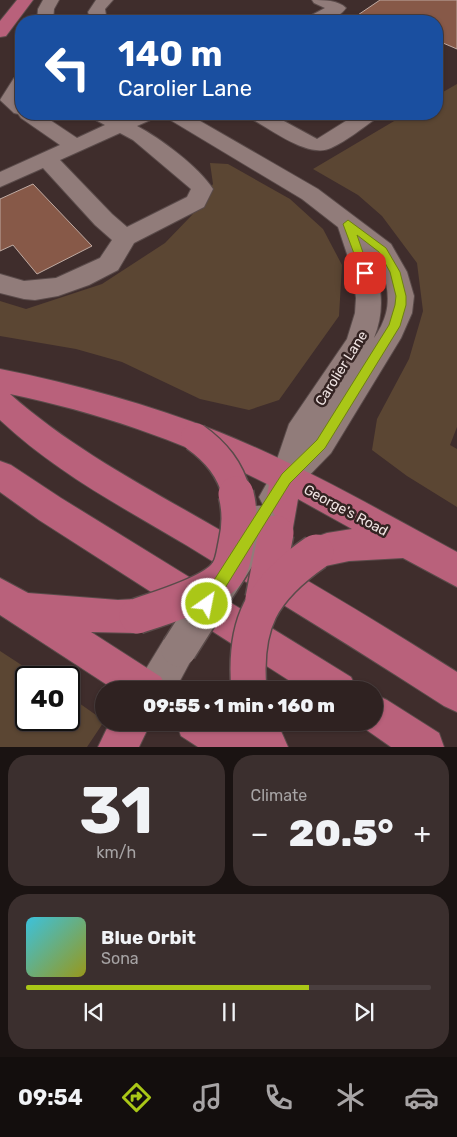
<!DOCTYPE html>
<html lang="en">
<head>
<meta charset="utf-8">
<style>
	:root { --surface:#2f2221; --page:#3b2f2e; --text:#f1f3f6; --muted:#a7a4a5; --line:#4a3f3f; --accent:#aac717 }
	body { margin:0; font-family:Rubik,sans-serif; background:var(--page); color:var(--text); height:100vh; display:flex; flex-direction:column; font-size:19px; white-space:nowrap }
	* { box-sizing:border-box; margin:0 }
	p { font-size:16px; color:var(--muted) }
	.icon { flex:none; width:28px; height:28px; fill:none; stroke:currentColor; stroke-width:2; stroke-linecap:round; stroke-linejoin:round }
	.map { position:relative; height:747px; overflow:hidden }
	.sheet { display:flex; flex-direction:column; gap:8px; padding:8px; background:#1a1312; flex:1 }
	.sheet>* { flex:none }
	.top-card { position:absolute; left:15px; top:15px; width:428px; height:105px; border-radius:20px; box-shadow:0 1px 4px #0004,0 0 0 1px var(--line); background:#1a4fa0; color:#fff; overflow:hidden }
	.speed { position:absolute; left:15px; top:666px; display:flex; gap:10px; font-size:25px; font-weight:700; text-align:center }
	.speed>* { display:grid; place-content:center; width:65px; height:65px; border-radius:50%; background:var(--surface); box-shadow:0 1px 4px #0004,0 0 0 1px var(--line); line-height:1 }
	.speed .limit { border:2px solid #111; border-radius:8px; background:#fff; color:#111 }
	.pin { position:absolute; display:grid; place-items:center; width:42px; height:42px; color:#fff; margin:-21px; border-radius:10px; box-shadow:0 2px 8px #0006 }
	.me { position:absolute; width:55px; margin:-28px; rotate:33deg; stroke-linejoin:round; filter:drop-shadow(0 0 4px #0008) }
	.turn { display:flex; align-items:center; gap:18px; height:105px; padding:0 20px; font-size:22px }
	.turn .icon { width:65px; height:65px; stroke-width:2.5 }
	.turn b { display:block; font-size:35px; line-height:42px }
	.big { font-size:38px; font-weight:800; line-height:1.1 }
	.sheet .tile { flex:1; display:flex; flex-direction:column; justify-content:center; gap:8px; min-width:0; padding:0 18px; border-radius:20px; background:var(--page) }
	.sheet .dial { align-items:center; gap:0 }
	.dial b { font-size:65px; line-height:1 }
	.song { display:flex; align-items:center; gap:15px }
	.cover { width:60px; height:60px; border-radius:8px; background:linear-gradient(135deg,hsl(190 70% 55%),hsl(60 70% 35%)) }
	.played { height:5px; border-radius:2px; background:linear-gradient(90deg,var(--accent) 70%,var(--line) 70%) }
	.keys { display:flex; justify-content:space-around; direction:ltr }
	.heat { display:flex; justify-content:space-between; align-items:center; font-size:28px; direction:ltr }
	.sheet .tiles { flex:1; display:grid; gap:8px; grid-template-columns:1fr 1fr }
	.tile:last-child { grid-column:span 2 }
	.trip { position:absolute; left:95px; top:681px; width:288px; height:50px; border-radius:25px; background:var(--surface); box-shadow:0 1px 4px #0004,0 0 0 1px var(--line); font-weight:800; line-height:50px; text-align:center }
	.menu { display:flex; height:80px; justify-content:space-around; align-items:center; background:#130e0d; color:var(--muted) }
	.menu .icon { width:35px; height:35px }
	.menu .current { color:var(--accent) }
	.menu b { font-size:22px; color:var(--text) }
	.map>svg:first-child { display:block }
	.green { fill:#5b4633 }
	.building { fill:#875948; stroke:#bfaaa2 }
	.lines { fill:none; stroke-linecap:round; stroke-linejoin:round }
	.minor-casing { stroke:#5a4b4a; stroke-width:2 }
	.highway-casing { stroke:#5a4b4a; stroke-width:2 }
	.minor { fill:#917c7a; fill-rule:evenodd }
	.highway { fill:#b9617b; fill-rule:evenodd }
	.minor-bridge-casing { stroke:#5a4b4a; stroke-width:38; stroke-linecap:butt }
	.highway-bridge-far1-casing { stroke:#5a4b4a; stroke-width:31; stroke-linecap:butt }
	.highway-bridge-casing { stroke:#5a4b4a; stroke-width:38; stroke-linecap:butt }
	.minor-bridge { stroke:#917c7a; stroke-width:35 }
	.highway-bridge-far1 { stroke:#b9617b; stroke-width:28 }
	.highway-bridge { stroke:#b9617b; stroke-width:35 }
	.route { fill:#aac717; stroke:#6e810f }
	.labels { text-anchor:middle; stroke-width:5; stroke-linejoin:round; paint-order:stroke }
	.street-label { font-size:14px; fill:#efe3e2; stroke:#342322 }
</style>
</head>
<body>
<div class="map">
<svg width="457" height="747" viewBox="0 0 457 747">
	<rect width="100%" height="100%" fill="#3f2d2c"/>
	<!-- green -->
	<g class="green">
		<path d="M457 84V427L450 445 457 449V507L407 476 372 450 377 419 409 359 423 311 417 263 382 216 358 195 313 169 406 114H436V96Z"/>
		<path d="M210 163 228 164 290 199 323 229 342 265 339 316 279 400 249 410 200 399 122 362 76 349 0 336V301L26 309 102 284 165 243 192 215 213 184Z"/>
		<path d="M0 651 40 677 26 678V720H69V696L96 715 103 723 87 747H0Z"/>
	</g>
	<!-- building -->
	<g class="building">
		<path d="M380 0H457V49L436 40V21H349Z"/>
		<path d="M33 184 92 246 37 274 13 245 0 251V199Z"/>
	</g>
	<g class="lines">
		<defs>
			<g id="minor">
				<path d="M43 0H59L54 9 53 21H37L38 9Z"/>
				<path d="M96 0H113L105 9 107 21H91L88 12Z"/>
				<path d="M312 0C324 0 338 0 346 8 337 21 320 21 306 21L308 17 325 8 314 3Z"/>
				<path d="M21 76V114H41L77 138 105 125 92 118 89 114H113L122 118 132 114H158L155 118 137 126C160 138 199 167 213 189L204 207 134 243 118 270 89 285 58 296 35 300 24 299 0 293V274L24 281 56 278 100 258 112 240 95 225 43 168 0 187V172L60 145 21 118 18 114 14 113 0 100 14 78ZM120 133 133 140 191 189 187 197 127 227 112 214 60 160Z"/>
				<path d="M164 114H188L318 189 391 244 407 272 414 296 412 313 401 338 331 453 297 488 286 507 275 512 264 507 259 497 272 474 289 424 347 339 355 313 356 298 352 269 338 227 302 199 167 118ZM370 253C385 264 391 295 386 313 384 321 379 331 374 338 386 309 381 281 370 253Z"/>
				<path d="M247 114H271L317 139 357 114H380L377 118C362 128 347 141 331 148 309 159 270 129 250 118Z"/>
				<path d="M179 631 192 636 197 649 175 690H135L141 677 166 636Z"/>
			</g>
			<g id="highway">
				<path d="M17 0H33L6 36 0 37V21Z"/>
				<path d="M0 369C75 384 148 404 219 432 301 465 379 510 457 552V587L403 558 349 561 316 568 304 563 300 552 304 541 327 533 352 529 298 499 292 533 287 544 276 549 265 544 260 533 269 485C187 443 101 413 10 394 71 448 142 485 213 526 295 573 377 621 457 672V712L444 706C359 651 272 598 186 545 122 507 55 472 0 420Z"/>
				<path d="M0 461 11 465 61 498 351 677 357 690H304L39 520 0 492Z"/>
				<path d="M0 578 28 593 118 600 137 599 149 604 154 616 149 628 137 633 91 632 161 677 167 690H115L0 615Z"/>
				<path d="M374 694 387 700 439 733 444 747H391L361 726 359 722H374Z"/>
				<path d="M110 722H151L139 747H98Z"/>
				<path d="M176 722H229L242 731 238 722H277L288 747H198L181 736Z"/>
			</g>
		</defs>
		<!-- minor casing -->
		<use href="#minor" class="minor-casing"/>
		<!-- highway casing -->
		<use href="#highway" class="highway-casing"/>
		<!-- minor -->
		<use href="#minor" class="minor"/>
		<!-- highway -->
		<use href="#highway" class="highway"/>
		<defs>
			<path id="minor-bridge" d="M179 649 259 523"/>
			<path id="highway-bridge-far1" d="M195 437C216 452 230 469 237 495"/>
			<g id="highway-bridge">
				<path d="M263 599 276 533"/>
				<path d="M137 616C159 609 214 592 227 573 233 565 234 553 236 544 240 527 240 510 236 494"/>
				<path d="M249 690C243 624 262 589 316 552"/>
			</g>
		</defs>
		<!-- minor-bridge casing -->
		<use href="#minor-bridge" class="minor-bridge-casing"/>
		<!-- highway-bridge-far1 casing -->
		<use href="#highway-bridge-far1" class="highway-bridge-far1-casing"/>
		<!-- highway-bridge casing -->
		<use href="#highway-bridge" class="highway-bridge-casing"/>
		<!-- minor-bridge -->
		<use href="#minor-bridge" class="minor-bridge"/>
		<!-- highway-bridge-far1 -->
		<use href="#highway-bridge-far1" class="highway-bridge-far1"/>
		<!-- highway-bridge -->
		<use href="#highway-bridge" class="highway-bridge"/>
	</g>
	<!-- route -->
	<path class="route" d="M348 220 386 248 400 272 406 296V305L400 326 325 448 290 483 212 609 207 611 202 609 200 604 202 599 282 474 317 440 389 325 395 305 396 296 390 272 379 252 357 235 370 273 369 275H362L343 224Z"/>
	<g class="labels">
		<!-- street labels -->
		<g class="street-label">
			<text transform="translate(341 368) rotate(-58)" y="5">Carolier Lane</text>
			<text transform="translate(346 510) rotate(28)" y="5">George's Road</text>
		</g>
	</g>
</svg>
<div class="speed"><div class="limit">40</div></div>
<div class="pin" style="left:365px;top:273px;background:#d93025"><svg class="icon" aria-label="arrive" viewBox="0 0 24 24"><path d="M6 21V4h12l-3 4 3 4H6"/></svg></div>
<svg class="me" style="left:207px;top:604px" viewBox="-20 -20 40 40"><circle r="17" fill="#aac717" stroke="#fff" stroke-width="3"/><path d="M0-11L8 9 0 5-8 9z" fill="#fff"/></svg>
<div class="trip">09:55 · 1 min · 160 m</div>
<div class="top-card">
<div class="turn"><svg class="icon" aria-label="left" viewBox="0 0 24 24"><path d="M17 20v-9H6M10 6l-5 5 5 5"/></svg><div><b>140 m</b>Carolier Lane</div></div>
</div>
</div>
<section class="sheet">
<div class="tiles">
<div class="tile dial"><b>31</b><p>km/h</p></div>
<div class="tile"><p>Climate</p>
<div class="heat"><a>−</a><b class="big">20.5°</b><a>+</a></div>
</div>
<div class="tile">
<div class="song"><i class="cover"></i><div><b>Blue Orbit</b><p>Sona</p></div></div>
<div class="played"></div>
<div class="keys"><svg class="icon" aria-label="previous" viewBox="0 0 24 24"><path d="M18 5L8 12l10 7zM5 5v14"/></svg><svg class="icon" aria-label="pause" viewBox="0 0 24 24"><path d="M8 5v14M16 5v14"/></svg><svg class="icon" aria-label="next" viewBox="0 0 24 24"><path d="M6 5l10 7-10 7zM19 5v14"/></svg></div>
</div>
</div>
</section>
<nav class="menu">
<b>09:54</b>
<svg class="icon current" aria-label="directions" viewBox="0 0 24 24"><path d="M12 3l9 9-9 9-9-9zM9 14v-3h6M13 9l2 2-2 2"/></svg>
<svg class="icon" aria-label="music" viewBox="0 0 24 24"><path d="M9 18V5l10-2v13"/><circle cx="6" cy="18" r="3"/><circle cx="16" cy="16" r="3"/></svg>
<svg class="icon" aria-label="phone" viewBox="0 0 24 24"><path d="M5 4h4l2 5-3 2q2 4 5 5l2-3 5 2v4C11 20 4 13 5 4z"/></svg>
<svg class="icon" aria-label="climate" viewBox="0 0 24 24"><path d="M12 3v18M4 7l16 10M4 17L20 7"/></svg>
<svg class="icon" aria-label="car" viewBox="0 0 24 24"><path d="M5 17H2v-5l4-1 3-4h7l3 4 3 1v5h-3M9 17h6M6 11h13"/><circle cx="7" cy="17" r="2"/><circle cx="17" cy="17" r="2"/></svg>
</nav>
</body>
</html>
